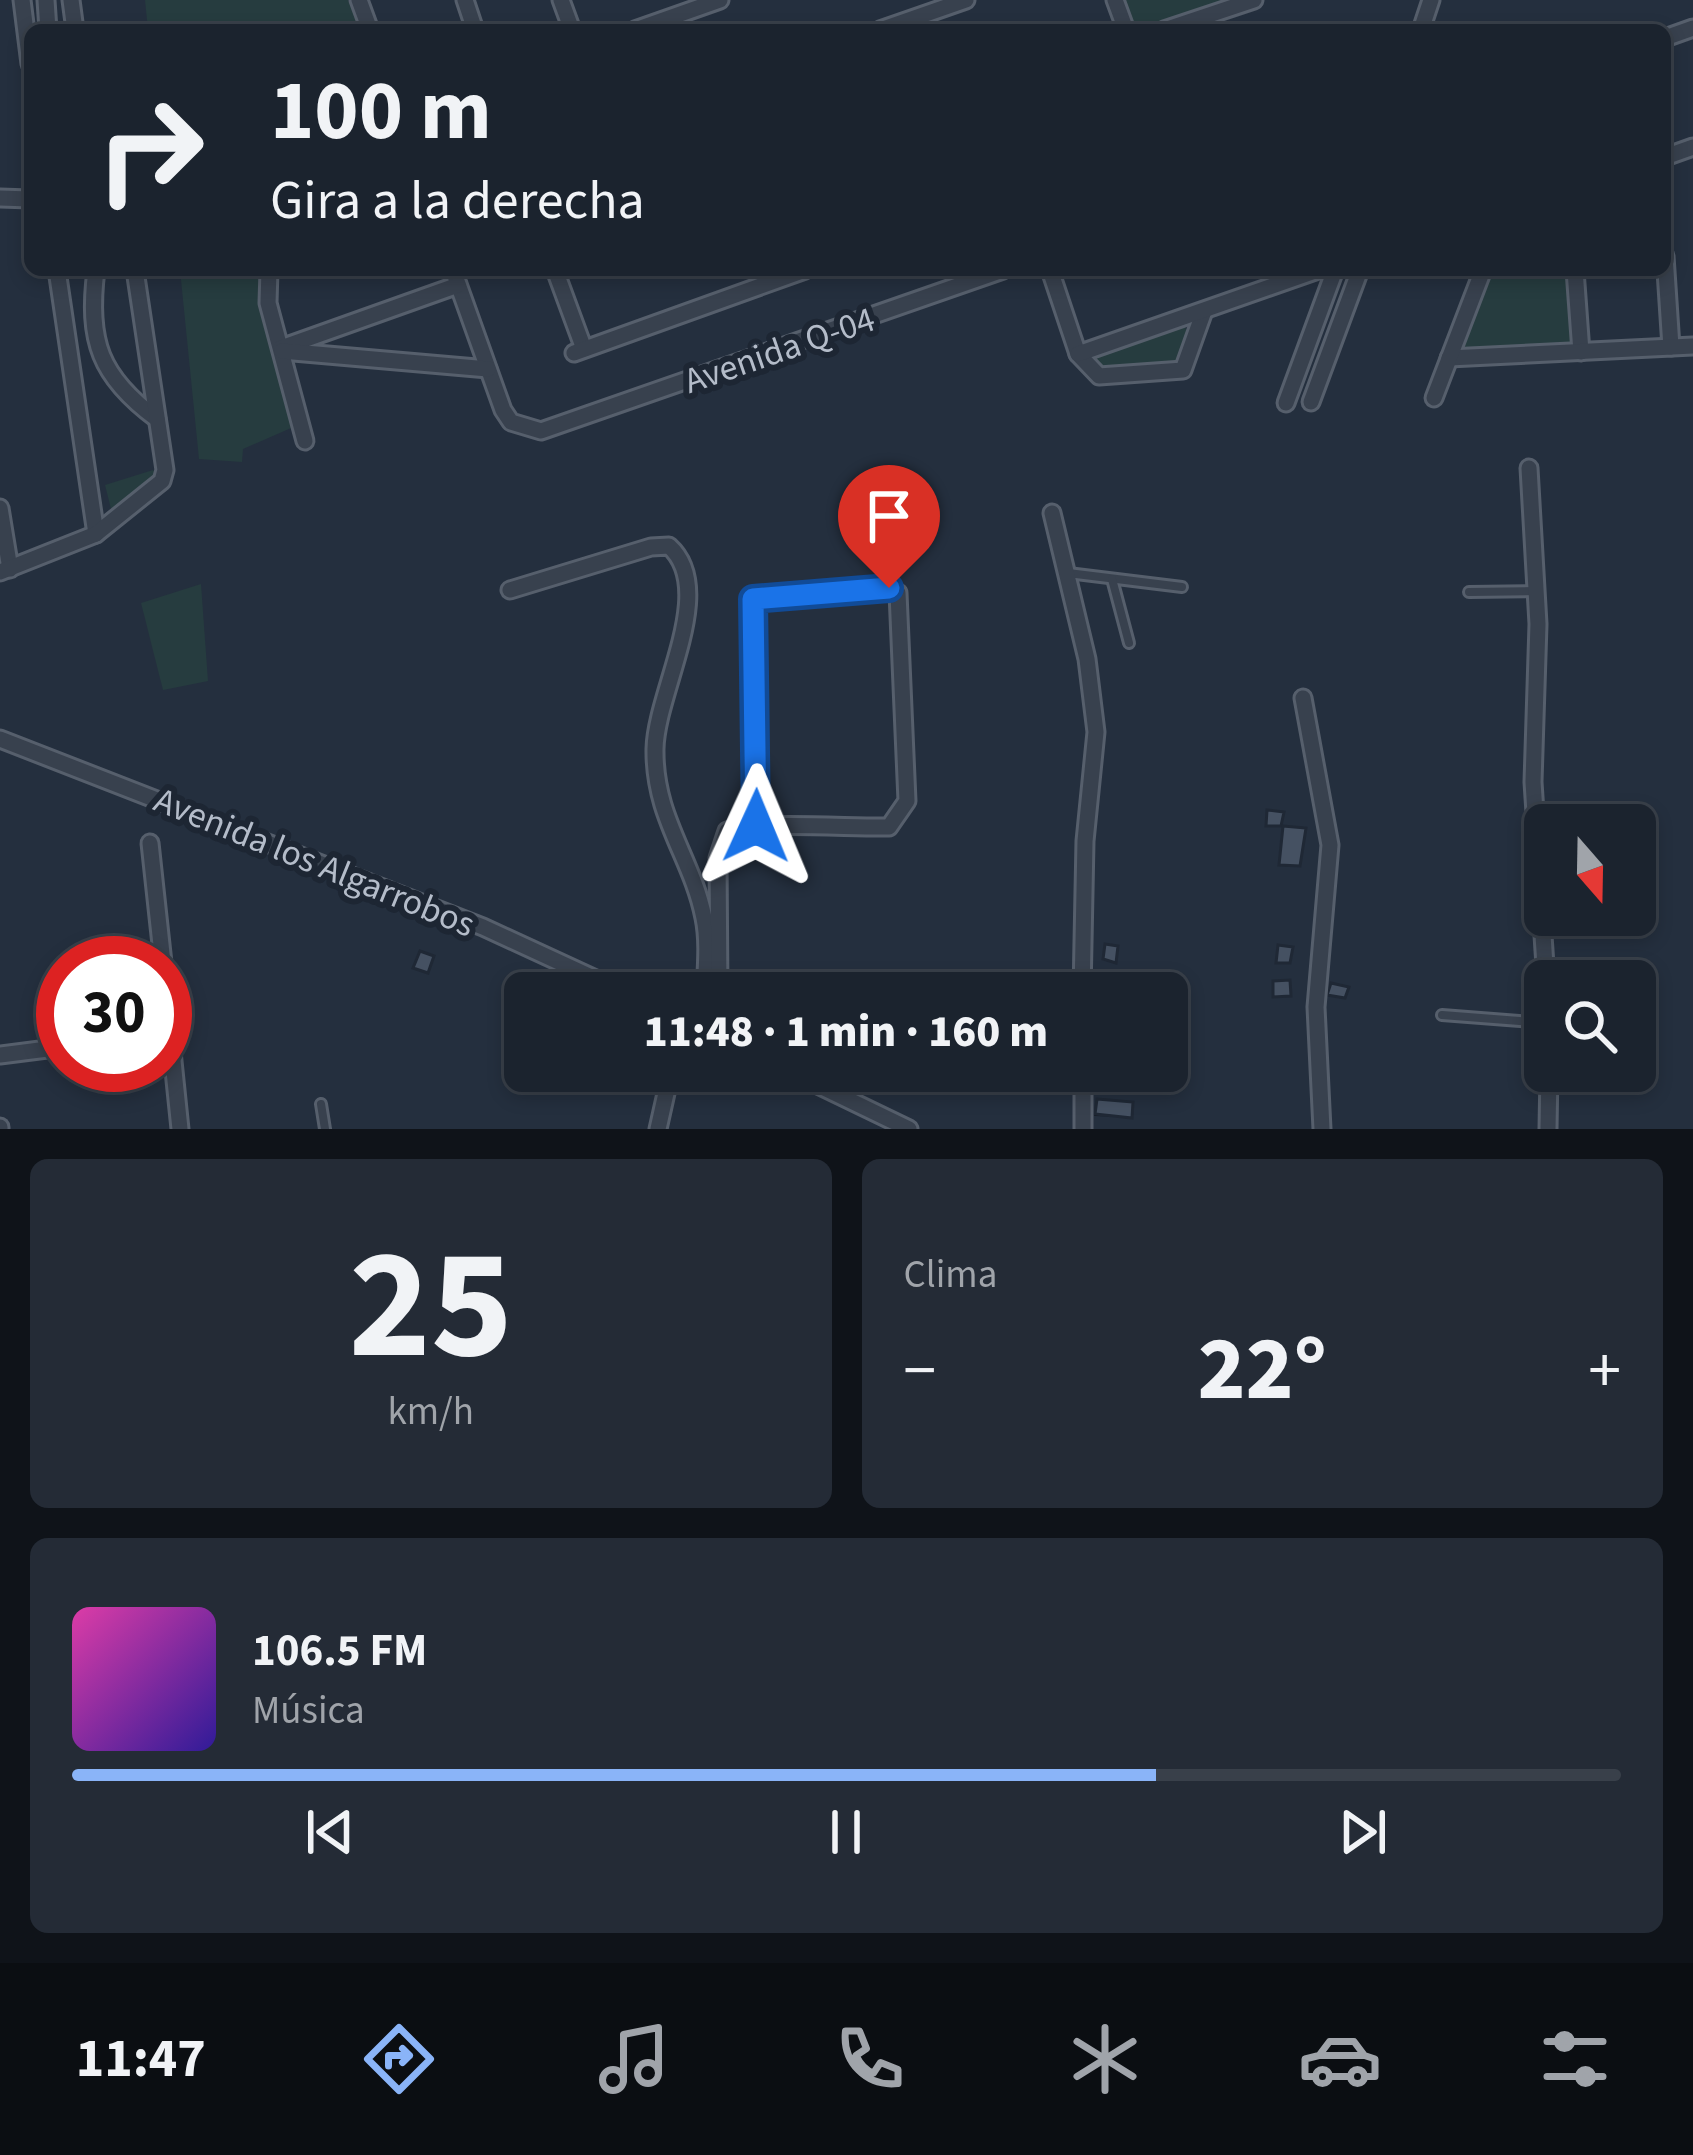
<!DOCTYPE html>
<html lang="es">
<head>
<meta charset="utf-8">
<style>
	:root { --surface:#1b232e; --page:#242b36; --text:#f1f3f6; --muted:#a0a4aa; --line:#39404a; --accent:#8ab4f8 }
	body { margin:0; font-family:"Source Sans 3",sans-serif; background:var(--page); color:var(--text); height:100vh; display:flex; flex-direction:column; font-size:45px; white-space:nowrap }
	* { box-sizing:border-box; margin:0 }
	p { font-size:39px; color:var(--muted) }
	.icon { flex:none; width:66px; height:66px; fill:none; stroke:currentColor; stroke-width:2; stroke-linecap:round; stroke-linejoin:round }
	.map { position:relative; height:1129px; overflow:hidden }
	.panel { display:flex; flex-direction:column; gap:30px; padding:30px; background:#0f1319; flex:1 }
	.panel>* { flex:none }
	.top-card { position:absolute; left:24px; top:24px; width:1647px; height:252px; border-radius:18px; box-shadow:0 6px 18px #0003,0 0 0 3px var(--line); background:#1b232e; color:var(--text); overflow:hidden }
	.needle { width:78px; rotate:160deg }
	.buttons { position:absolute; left:1524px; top:804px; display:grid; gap:24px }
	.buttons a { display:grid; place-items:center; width:132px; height:132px; border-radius:18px; background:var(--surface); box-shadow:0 6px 18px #0003,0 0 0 3px var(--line); font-size:60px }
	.speed { position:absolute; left:36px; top:936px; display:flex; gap:24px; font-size:60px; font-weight:700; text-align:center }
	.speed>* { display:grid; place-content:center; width:156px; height:156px; border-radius:50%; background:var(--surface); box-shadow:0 6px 18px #0003,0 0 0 3px var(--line); line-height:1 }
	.speed .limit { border:18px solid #d22; background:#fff; color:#111 }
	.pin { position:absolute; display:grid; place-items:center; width:102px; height:102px; color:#fff; margin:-123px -51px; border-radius:50% 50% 50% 0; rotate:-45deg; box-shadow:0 0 12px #0007 }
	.pin .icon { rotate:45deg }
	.me { position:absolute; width:132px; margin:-66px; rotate:1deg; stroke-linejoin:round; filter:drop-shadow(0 0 9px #0008) }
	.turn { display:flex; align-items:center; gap:42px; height:252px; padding:0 48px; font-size:54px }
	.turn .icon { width:156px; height:156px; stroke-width:2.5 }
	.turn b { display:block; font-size:84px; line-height:102px }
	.big { font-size:90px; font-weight:800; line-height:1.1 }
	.panel .widget { flex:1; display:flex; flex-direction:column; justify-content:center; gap:18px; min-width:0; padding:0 42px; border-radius:18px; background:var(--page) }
	.panel .dial { align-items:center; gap:0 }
	.dial b { font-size:156px; line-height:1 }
	.song { display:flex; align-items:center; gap:36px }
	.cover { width:144px; height:144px; border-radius:18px; background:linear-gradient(135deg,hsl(320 70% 55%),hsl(250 70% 35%)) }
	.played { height:12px; border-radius:6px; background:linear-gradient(90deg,var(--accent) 70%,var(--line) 70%) }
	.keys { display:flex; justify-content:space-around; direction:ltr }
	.heat { display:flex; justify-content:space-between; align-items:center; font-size:66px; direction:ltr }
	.panel .tiles { flex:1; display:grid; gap:30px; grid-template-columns:1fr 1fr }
	.widget:last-child { grid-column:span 2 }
	.trip { position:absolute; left:504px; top:972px; width:684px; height:120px; border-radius:18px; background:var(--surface); box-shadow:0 6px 18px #0003,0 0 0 3px var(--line); font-weight:800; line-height:120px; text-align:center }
	.tabs { display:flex; height:192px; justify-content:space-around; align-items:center; background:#0b0e12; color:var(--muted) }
	.tabs .icon { width:84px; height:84px }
	.tabs .on { color:var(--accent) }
	.tabs b { font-size:54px; color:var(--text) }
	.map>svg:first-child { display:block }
	.green { fill:#263c3f }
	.shadow { fill:#0007 }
	.building { fill:#455162; stroke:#1f2835; stroke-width:3 }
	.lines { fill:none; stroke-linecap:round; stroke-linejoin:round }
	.service-casing { stroke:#565f6c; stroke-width:14 }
	.minor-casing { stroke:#565f6c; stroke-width:21 }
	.service { stroke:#38414e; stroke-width:8 }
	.minor { stroke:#38414e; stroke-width:15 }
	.route-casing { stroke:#114b97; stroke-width:30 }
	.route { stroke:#1a73e8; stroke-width:21 }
	.labels { text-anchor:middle; stroke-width:12; stroke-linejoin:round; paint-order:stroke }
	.street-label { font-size:36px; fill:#b4bcc9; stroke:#1d2633 }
</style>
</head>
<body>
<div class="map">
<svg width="1693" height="1129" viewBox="0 0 1693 1129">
	<rect width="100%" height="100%" fill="#242f3e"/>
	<!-- green -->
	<g class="green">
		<path d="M145 0H348L361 30H148Z"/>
		<path d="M1123 0H1236L1148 30H1132Z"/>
		<path d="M180 270H259V307L298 425 243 449 242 462 199 459Z"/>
		<path d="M1489 270H1568L1571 346 1468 351 1462 343Z"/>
		<path d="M1181 322 1190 335 1180 365 1101 372 1094 361 1097 354Z"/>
		<path d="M153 470 158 475 113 517 105 485Z"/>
		<path d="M201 584 208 681 163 690 141 603Z"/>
	</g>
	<!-- shadow -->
	<g class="shadow">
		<path d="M603 1071H653L644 1090Z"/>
		<path d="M1098 1102 1129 1117 1094 1116Z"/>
	</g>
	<!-- building -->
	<g class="building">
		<path d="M1267 810 1284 812 1281 826H1266Z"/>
		<path d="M1283 826 1306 828 1300 866 1279 865Z"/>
		<path d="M1105 944 1118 946 1116 963 1103 959Z"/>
		<path d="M1278 945 1293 947 1290 963H1276Z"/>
		<path d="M420 951 434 956 428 973 413 968Z"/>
		<path d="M1290 980 1291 996 1273 997V981Z"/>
		<path d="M1331 983 1349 987 1345 998 1327 995Z"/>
		<path d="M617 1071H656L651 1087Z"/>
		<path d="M1097 1099 1133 1102 1132 1118 1095 1114Z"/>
	</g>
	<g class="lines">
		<defs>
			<g id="service">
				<path d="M1068 573 1182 587"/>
				<path d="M1112 579 1129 643"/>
				<path d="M1469 592 1535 591"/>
				<path d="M1442 1015 1545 1023"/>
				<path d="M321 1104 325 1129"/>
			</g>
			<g id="minor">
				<path d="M22 0 30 64"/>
				<path d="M46 0 48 30"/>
				<path d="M71 0 75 30"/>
				<path d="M359 0 370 30"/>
				<path d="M465 0 475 30"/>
				<path d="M561 0 572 30"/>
				<path d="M1115 0 1126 30"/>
				<path d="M635 30 720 0"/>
				<path d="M880 30 966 0"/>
				<path d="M1164 30 1254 0"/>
				<path d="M1421 30 1431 0"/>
				<path d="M1665 38 1693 28"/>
				<path d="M1665 157 1693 147"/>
				<path d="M0 198 30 199"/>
				<path d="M1665 256 1671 347"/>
				<path d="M57 270 96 534"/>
				<path d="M96 270C87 341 100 377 157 419"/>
				<path d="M269 270 268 303 305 441"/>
				<path d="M453 270 503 410 511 422 541 431 1003 270"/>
				<path d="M555 270 584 349"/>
				<path d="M1050 270 1078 354 1099 376 1183 370 1204 311"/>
				<path d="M1575 270 1581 352"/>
				<path d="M281 348 458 285"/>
				<path d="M282 351 488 369"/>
				<path d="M574 353 805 270"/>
				<path d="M1078 354 1318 270"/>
				<path d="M1449 358 1693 346"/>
				<path d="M1434 398 1483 270"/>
				<path d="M1311 402 1360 270"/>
				<path d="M1286 403 1335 270"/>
				<path d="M1529 468 1538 624 1533 782 1546 981"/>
				<path d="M0 508 10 569"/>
				<path d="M1052 513 1087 659 1096 732 1085 841 1082 993"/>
				<path d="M0 572 96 534 162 481 165 470 135 270"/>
				<path d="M510 590 651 547 669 546C718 590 656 691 655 749 654 818 692 857 704 918 709 942 706 969 705 993"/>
				<path d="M1303 698 1330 845 1316 1007 1322 1129"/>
				<path d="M0 739 483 927 626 993"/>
				<path d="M150 843 163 963"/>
				<path d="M165 983 180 1129"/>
				<path d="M719 993 718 858 727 831C753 821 854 828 889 827L907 801 898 593 889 588 753 599 756 826"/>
				<path d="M0 1055 63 1047"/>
				<path d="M789 1071 909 1129"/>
				<path d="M1083 1071V1129"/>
				<path d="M0 1127V1129"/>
				<path d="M658 1129 671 1071"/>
				<path d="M1548 1129 1549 1071"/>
			</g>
		</defs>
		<!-- service casing -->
		<use href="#service" class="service-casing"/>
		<!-- minor casing -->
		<use href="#minor" class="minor-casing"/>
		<!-- service -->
		<use href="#service" class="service"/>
		<!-- minor -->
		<use href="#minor" class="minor"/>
	</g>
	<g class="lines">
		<defs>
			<path id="route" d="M756 826 753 599 889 588"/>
		</defs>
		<!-- route casing -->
		<use href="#route" class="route-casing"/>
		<!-- route -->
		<use href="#route" class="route"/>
	</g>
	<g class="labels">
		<!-- street labels -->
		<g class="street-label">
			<text transform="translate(779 349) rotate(-19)" y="13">Avenida Q-04</text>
			<text transform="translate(315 861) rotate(22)" y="13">Avenida los Algarrobos</text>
		</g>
	</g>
</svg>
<div class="buttons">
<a><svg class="needle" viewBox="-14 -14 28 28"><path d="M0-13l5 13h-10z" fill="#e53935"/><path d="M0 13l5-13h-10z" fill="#a0a4aa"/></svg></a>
<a><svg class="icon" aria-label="search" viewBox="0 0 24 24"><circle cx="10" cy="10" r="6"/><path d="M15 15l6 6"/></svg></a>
</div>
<div class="speed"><div class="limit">30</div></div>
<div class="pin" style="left:889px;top:588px;background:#d93025"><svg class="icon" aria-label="arrive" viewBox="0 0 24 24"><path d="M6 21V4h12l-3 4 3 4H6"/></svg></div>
<svg class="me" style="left:756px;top:826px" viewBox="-20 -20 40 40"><path d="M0-17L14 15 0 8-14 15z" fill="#1a73e8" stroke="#fff" stroke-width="4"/></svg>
<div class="trip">11:48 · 1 min · 160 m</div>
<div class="top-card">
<div class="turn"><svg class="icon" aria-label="right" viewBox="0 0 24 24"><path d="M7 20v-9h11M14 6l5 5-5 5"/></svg><div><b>100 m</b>Gira a la derecha</div></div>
</div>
</div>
<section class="panel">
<div class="tiles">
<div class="widget dial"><b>25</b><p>km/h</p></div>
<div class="widget"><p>Clima</p>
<div class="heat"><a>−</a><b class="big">22°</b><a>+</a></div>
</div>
<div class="widget">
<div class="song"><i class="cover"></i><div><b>106.5 FM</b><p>Música</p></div></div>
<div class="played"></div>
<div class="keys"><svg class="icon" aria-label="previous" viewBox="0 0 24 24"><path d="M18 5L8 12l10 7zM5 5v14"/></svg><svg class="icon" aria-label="pause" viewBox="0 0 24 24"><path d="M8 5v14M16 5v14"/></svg><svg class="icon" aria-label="next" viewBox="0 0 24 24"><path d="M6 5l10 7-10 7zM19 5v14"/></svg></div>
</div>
</div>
</section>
<nav class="tabs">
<b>11:47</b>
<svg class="icon on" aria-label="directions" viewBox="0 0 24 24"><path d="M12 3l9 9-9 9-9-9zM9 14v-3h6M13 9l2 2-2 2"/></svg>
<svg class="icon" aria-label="music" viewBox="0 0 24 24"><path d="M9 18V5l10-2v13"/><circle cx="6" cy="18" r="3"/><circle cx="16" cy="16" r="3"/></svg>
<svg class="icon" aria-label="phone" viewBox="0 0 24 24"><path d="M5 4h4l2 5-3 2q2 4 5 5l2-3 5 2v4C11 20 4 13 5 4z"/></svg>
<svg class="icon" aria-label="climate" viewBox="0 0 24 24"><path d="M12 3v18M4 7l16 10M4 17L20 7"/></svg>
<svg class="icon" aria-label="car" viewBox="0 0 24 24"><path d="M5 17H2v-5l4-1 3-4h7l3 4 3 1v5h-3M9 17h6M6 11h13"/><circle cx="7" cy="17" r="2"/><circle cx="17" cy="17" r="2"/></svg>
<svg class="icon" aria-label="filters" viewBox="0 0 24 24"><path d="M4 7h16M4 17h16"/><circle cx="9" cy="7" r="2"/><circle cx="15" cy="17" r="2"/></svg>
</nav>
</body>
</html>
